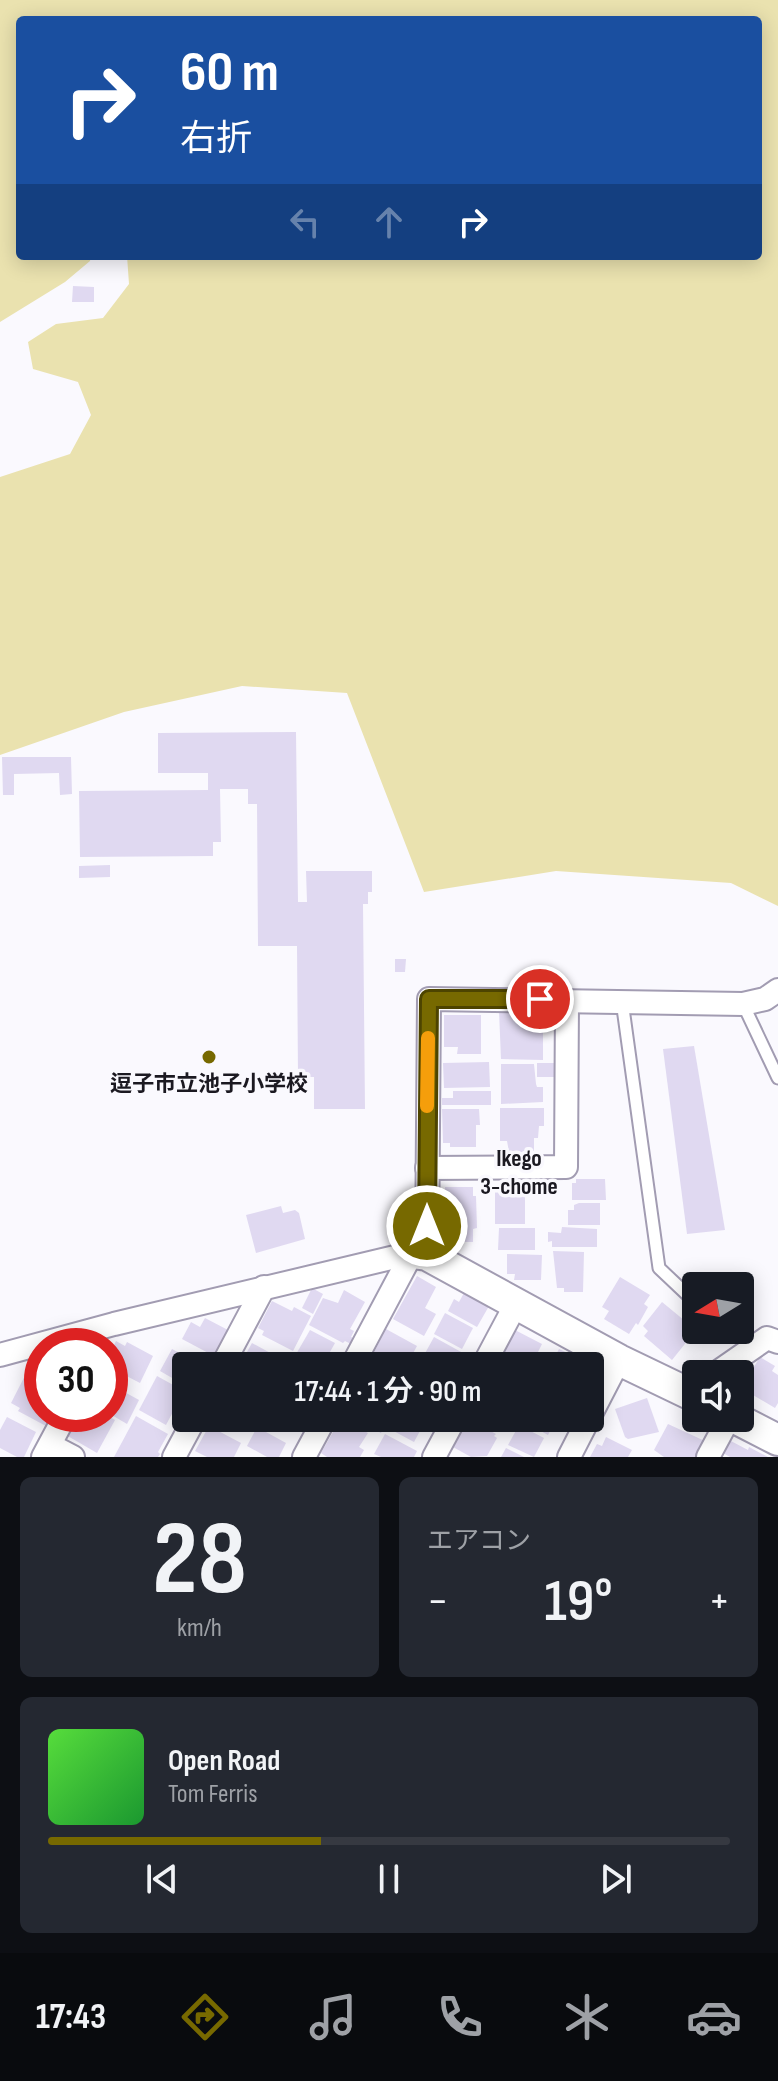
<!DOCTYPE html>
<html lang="ja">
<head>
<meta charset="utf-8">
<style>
	:root { --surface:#171b24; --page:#242831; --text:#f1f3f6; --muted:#9ea1a6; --line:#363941; --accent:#776900 }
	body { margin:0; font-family:"Sofia Sans Condensed","Noto Sans JP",sans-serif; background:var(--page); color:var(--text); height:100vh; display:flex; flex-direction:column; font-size:30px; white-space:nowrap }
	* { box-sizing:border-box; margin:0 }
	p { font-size:26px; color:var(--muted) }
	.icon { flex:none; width:44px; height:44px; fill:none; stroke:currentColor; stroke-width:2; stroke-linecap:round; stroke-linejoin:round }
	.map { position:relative; height:1457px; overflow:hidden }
	.panel { display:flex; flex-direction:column; gap:20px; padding:20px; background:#0d0f14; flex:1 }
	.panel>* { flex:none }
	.guide { position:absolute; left:16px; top:16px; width:746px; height:244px; border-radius:8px; box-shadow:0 4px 20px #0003; background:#1a4fa0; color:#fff; overflow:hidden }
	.needle { width:52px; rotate:259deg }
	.buttons { position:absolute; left:682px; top:1272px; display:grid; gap:16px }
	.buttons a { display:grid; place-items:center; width:72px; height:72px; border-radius:8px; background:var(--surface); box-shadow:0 4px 20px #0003; font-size:40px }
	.speed { position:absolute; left:24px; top:1328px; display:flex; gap:16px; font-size:40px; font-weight:700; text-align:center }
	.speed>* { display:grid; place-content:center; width:104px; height:104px; border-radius:50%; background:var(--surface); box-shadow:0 4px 20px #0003; line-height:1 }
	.speed .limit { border:12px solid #d22; background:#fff; color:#111 }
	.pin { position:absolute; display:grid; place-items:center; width:68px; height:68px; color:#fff; margin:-34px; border:4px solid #fff; border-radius:50%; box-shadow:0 2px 8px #0007 }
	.me { position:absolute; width:88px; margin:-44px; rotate:0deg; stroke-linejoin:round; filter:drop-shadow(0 0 6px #0008) }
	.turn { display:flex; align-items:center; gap:28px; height:168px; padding:0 32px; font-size:36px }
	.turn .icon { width:104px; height:104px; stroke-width:2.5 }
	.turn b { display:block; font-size:56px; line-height:68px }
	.lanes { display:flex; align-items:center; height:76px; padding:0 32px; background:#0003; justify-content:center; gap:40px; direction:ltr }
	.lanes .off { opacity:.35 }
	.big { font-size:60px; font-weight:600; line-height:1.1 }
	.panel .card { flex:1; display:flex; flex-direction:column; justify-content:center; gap:12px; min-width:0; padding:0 28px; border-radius:12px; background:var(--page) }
	.panel .dial { align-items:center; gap:0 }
	.dial b { font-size:104px; line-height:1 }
	.song { display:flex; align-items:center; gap:24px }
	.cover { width:96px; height:96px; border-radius:12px; background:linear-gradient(135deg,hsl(110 70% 55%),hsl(130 70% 35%)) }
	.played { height:8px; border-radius:4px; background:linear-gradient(90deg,var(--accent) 40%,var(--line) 40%) }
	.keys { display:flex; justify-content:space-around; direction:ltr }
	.heat { display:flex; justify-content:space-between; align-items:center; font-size:44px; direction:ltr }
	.panel .tiles { flex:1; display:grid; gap:20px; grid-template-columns:1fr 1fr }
	.card:last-child { grid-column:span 2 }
	.trip { position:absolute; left:172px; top:1352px; width:432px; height:80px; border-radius:8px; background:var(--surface); box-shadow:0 4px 20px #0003; font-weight:600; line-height:80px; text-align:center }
	.tabs { display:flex; height:128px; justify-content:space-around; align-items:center; background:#090b0e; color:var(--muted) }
	.tabs .icon { width:56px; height:56px }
	.tabs .on { color:var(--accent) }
	.tabs b { font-size:36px; color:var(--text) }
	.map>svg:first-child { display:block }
	.green { fill:#eae2af }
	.building { fill:#e0d9f1 }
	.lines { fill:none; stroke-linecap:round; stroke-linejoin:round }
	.lane-casing { stroke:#a29cb2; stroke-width:15 }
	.street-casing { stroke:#a29cb2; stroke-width:26 }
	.secondary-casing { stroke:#a29cb2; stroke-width:34 }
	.lane { stroke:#fff; stroke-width:11 }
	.street { stroke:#fff; stroke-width:22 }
	.secondary { stroke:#fff; stroke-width:30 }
	.route-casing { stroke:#4d4400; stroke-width:20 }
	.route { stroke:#776900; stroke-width:14 }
	.slow { stroke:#f59e0b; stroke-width:14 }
	.poi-dot { fill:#776900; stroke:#faf9fe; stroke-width:3 }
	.labels { text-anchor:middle; stroke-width:7; stroke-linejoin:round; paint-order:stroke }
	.poi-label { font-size:22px; font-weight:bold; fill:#1b1921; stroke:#faf9fe }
	.neighbourhood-label { font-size:24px; font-weight:bold; fill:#1b1921; stroke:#faf9fe }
</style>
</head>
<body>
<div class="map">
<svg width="778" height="1457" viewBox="0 0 778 1457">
	<rect width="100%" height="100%" fill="#faf9fe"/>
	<!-- green -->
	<path class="green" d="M0 0H778V906L731 883 556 871 424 892 347 693 242 686 124 712 0 755V477L70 454 91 415 78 382 33 369 28 342 56 324 103 318 129 284 127 256H758V20H20V256H91L90 261 65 282 0 322Z"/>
	<!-- building -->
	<g class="building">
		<path d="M73 286 94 287V302H72Z"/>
		<path d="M296 732 298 902H307L306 871H372V892H368V904H363L365 1109H314V1077H298L297 946H258L257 804H248V789H220L221 842H213V856L80 857 79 791 208 790V773H158V733Z"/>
		<path d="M2 757H71L72 794 60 795 59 773 14 774V795H3Z"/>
		<path d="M110 865V877L79 878V866Z"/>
		<path d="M395 959H406L405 972H395Z"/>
		<path d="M499 1011 543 1014V1060L501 1059Z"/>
		<path d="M444 1015H481V1054H457L458 1047H444Z"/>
		<path d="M694 1046 725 1230 687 1234 663 1049Z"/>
		<path d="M489 1062 490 1087 444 1088 443 1063Z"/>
		<path d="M537 1063H556L555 1077H537Z"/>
		<path d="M501 1064H534L536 1084 537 1087H543V1102L501 1104Z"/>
		<path d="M453 1091H491V1105H442V1098H453Z"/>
		<path d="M500 1108H544V1126H539L538 1138H534V1155H514V1152H509L507 1141H500Z"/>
		<path d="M442 1109H479L480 1125H476V1147H450V1143H443Z"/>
		<path d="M576 1179H605L606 1200H572V1183H576Z"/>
		<rect x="495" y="1184" width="30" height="40"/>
		<path d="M445 1187H473V1196H476L477 1228 473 1229V1242H460V1229H453V1222H446Z"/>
		<path d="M579 1203H600V1225H568V1210H574V1205Z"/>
		<path d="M281 1206 283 1213 295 1210 299 1213 305 1239 256 1253 246 1215Z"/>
		<path d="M562 1227 597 1229V1247H552V1241L548 1242V1232L561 1233Z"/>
		<path d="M499 1228H535V1250H498Z"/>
		<path d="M553 1251 584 1252 583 1292H564V1288H557Z"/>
		<path d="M507 1254 542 1255 541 1280H514L515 1274H507Z"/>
		<path d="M417 1276 436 1287 425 1308 436 1314 424 1336 393 1319Z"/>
		<path d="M620 1277 650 1295 644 1304 648 1307 638 1325 636 1323 629 1334 604 1319 609 1311 602 1307Z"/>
		<path d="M312 1288 323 1294 313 1314 302 1308Z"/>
		<path d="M344 1290 365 1302 350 1329 354 1331 351 1337 355 1339 351 1344 345 1341 343 1343 309 1325 323 1298 338 1303Z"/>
		<path d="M464 1293 489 1306 477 1327 448 1311 454 1299 459 1302Z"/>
		<path d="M272 1301 292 1311 294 1307 311 1316 293 1351 262 1335 264 1331 258 1328Z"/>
		<path d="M662 1302 696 1330 672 1360 644 1336 648 1331 643 1326Z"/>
		<path d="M445 1313 473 1328 462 1349 434 1334Z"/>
		<path d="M205 1318 228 1330 214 1356 182 1339 191 1322 200 1327Z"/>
		<path d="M386 1329 417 1346 406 1366H381L370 1360Z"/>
		<path d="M513 1329 542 1344 531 1366H494Z"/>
		<path d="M310 1330 335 1343 322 1366H314L295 1356Z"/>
		<path d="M434 1337 463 1353 458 1362 461 1363 459 1366H439L423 1357Z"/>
		<path d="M116 1341 125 1346 127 1342 153 1356 140 1383 113 1369 115 1364 110 1361V1353Z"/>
		<path d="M252 1343 285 1361 283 1366H239Z"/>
		<path d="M172 1349 204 1366H186V1386L160 1371Z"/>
		<path d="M559 1349 587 1362 590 1366H550Z"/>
		<path d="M760 1357 775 1366 772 1371 778 1375V1403L775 1408 741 1388Z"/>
		<path d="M35 1363 42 1367V1414H52L46 1426 18 1411 20 1408 11 1403 31 1364Z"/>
		<path d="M157 1376 184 1391 166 1425 139 1410Z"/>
		<path d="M110 1384 139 1400 127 1424 110 1414Z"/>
		<path d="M647 1398 659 1432 628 1439 625 1437 615 1409Z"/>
		<path d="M78 1414H105L115 1420 97 1453 66 1435Z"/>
		<path d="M136 1416 168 1434 158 1452 160 1454 158 1457H114Z"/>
		<path d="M7 1417 36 1432 24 1457H17L0 1448V1430Z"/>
		<path d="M220 1418H254L247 1432Z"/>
		<path d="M341 1418 368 1433 359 1447 364 1450 360 1457H327L321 1453Z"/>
		<path d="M353 1418H388L381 1433Z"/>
		<path d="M393 1418H427L414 1442 388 1428Z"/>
		<path d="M485 1418H502L498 1425Z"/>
		<path d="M523 1418H557L548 1435 522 1421Z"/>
		<path d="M469 1419 496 1434 494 1436 497 1438 487 1456 471 1457 453 1447Z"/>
		<path d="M668 1424 707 1442 699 1457H664L654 1450Z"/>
		<path d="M519 1425 544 1438 534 1457 508 1445Z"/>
		<path d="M209 1426 241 1443 234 1457H207L195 1451Z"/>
		<path d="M257 1427 286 1443 279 1457H267L247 1446Z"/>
		<path d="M385 1434 417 1451 414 1457H381L374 1454Z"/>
		<path d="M606 1437 632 1450 628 1457H590L597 1444 602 1446Z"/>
		<path d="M729 1440 748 1450 749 1447 768 1457H730L723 1453Z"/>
		<path d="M506 1448 524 1457H501Z"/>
	</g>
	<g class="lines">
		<defs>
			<g id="lane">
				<path d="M622 1001 659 1268 696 1303"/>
				<path d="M743 1004 778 1078"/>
			</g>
			<g id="street">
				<path d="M427 1168 566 1167 567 1000"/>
				<path d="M427 1255 429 999 743 1004 765 999 778 990"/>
				<path d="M0 1355 114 1324 412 1253"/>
				<path d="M222 1366 264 1287"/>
				<path d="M352 1366 412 1253"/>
				<path d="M483 1366 516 1304"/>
				<path d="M715 1374 767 1338 778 1342"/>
				<path d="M590 1416 619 1360"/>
				<path d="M50 1445 73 1457"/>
				<path d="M43 1457 66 1414"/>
				<path d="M174 1457 195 1418"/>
				<path d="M304 1457 325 1418"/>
				<path d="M434 1457 455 1418"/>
				<path d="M569 1457 589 1418"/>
				<path d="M708 1457 729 1418"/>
			</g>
			<g id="secondary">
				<path d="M412 1253 427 1255 619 1360 696 1397"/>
				<path d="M735 1418 778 1440"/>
			</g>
		</defs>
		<!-- lane casing -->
		<use href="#lane" class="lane-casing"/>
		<!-- street casing -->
		<use href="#street" class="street-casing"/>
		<!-- secondary casing -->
		<use href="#secondary" class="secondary-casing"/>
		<!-- lane -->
		<use href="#lane" class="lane"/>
		<!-- street -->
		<use href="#street" class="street"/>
		<!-- secondary -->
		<use href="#secondary" class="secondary"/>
	</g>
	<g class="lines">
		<defs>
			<path id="route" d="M427 1226 429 999H540"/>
		</defs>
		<!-- route casing -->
		<use href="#route" class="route-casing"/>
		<!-- route -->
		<use href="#route" class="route"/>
		<!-- slow -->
		<path class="slow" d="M427 1106 428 1038"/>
	</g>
	<!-- markers -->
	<circle class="poi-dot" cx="209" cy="1057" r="8"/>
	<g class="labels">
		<!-- poi labels -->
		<g class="poi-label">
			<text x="209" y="1091">逗子市立池子小学校</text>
		</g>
		<!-- neighbourhood labels -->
		<g class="neighbourhood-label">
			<text x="519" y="1166">Ikego<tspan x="519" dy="28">3-chome</tspan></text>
		</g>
	</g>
</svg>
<div class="buttons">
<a><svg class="needle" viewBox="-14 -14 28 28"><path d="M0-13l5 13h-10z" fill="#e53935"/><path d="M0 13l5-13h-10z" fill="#9ea1a6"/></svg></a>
<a><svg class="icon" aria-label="sound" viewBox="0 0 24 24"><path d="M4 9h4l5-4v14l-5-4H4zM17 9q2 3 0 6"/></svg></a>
</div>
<div class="speed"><div class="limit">30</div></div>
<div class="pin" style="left:540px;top:999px;background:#d93025"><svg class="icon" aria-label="arrive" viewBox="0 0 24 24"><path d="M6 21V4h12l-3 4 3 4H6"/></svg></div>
<svg class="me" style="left:427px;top:1226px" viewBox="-20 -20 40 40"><circle r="17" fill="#776900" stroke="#fff" stroke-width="3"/><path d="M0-11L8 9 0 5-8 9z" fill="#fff"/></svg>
<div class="trip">17:44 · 1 分 · 90 m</div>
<div class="guide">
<div class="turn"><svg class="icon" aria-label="right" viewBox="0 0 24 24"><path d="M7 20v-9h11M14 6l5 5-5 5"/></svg><div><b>60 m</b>右折</div></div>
<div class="lanes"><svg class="icon off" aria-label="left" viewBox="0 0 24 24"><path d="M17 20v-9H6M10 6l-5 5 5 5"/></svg><svg class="icon off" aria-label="ahead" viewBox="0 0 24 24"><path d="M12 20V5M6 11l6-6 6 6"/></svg><svg class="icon" aria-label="right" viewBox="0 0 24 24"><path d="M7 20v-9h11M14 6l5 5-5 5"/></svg></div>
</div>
</div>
<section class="panel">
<div class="tiles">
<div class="card dial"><b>28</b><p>km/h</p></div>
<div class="card"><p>エアコン</p>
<div class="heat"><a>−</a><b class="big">19°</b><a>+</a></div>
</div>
<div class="card">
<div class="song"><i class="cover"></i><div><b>Open Road</b><p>Tom Ferris</p></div></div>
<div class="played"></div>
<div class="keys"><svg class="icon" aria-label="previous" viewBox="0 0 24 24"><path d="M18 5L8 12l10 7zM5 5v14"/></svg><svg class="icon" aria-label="pause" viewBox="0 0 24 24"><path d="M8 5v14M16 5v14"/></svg><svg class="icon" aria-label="next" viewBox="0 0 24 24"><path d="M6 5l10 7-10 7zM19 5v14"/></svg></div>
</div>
</div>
</section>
<nav class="tabs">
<b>17:43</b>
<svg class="icon on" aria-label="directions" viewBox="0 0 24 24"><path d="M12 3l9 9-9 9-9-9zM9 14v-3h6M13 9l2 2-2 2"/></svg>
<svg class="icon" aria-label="music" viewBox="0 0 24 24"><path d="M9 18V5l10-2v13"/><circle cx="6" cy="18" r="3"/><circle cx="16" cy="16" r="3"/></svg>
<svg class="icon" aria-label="phone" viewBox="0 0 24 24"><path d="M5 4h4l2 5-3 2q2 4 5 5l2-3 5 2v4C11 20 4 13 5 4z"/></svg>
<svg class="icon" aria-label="climate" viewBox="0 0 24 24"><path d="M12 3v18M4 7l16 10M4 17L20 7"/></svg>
<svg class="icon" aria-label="car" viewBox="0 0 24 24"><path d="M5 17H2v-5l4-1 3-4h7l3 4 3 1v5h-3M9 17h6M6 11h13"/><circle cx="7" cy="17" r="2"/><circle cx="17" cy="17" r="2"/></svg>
</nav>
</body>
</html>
